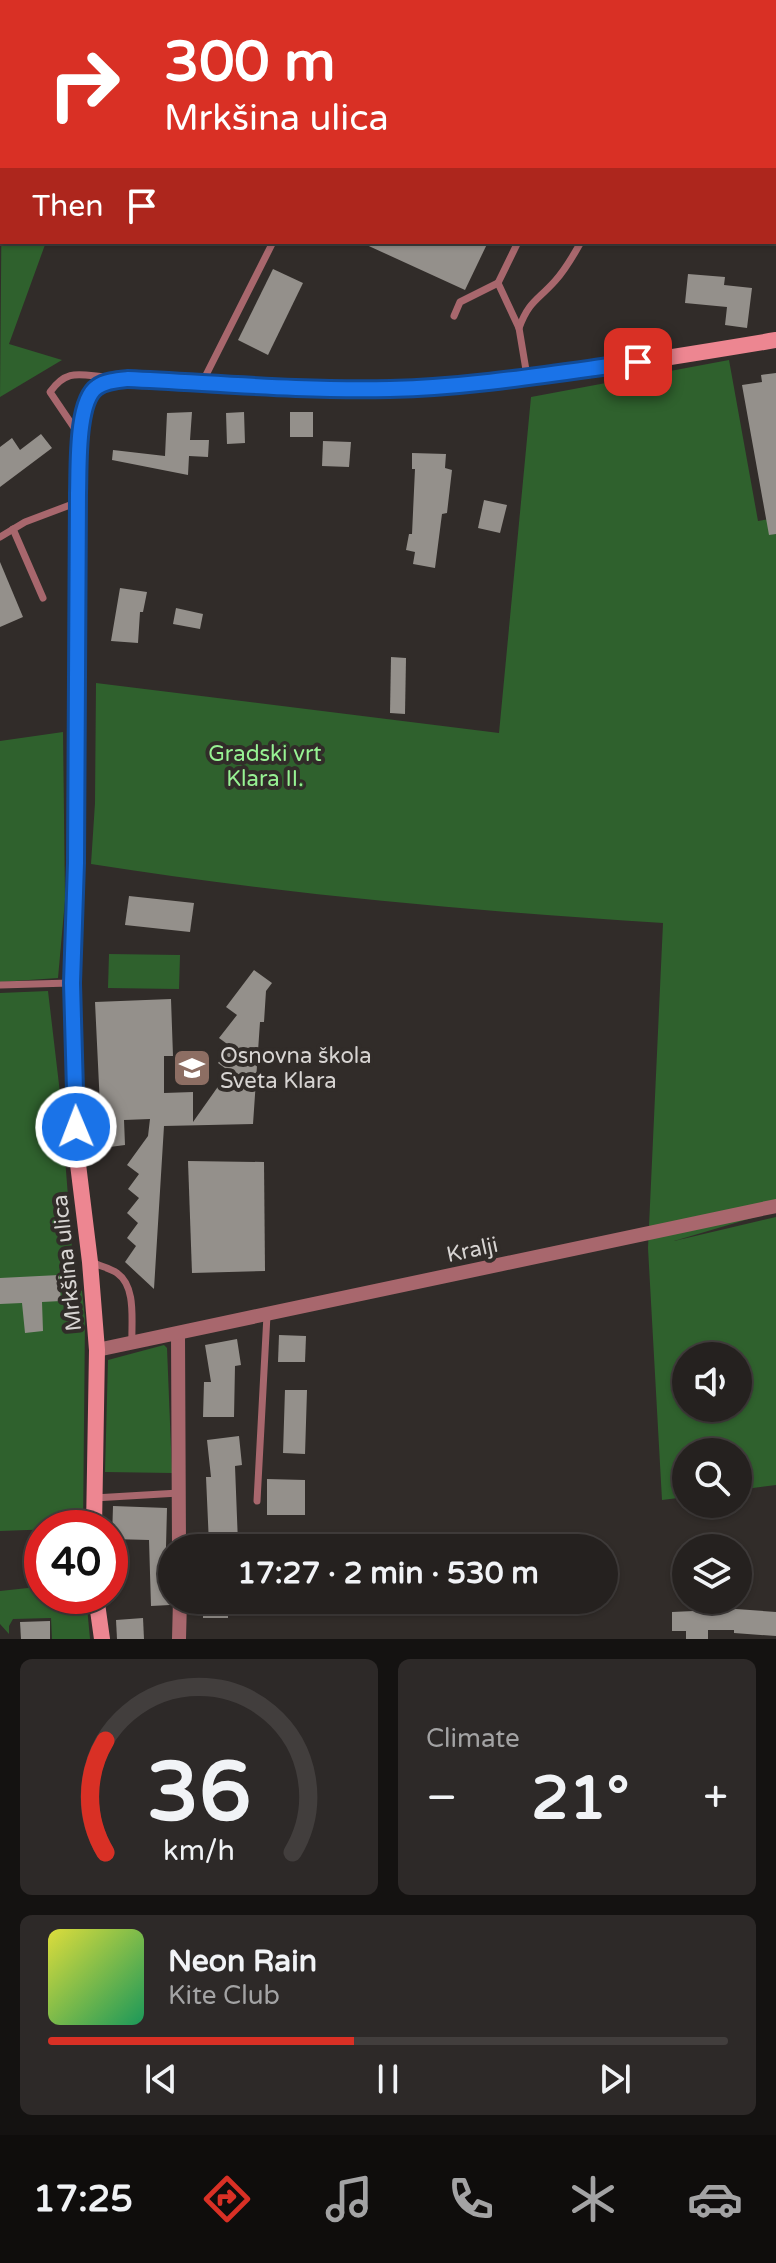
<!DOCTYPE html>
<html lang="en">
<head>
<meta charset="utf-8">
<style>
	:root { --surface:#25211f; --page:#2d2928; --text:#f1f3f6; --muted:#a3a3a4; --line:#423e3d; --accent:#d93025 }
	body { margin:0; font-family:"Varela Round",sans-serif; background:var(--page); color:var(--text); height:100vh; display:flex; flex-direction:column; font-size:30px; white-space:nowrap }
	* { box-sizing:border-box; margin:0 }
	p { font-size:26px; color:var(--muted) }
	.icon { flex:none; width:44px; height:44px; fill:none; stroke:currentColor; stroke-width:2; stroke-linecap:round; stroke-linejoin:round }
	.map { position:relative; height:1639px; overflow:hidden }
	.drawer { display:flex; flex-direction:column; gap:20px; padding:20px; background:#141211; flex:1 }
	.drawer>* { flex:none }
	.hud { position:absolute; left:0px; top:0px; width:776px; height:244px; box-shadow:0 2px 6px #0004,0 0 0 2px var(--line); background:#d93025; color:#fff; overflow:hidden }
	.tools { position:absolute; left:672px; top:1342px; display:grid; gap:16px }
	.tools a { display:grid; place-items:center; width:80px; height:80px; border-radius:50%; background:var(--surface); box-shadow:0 2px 6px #0004,0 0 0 2px var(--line); font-size:40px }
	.speed { position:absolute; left:24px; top:1510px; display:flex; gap:16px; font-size:40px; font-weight:700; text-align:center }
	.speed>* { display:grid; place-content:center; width:104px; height:104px; border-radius:50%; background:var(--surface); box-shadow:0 2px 6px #0004,0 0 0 2px var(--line); line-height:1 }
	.speed .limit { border:12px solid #d22; background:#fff; color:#111 }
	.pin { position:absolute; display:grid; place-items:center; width:68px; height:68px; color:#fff; margin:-34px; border-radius:16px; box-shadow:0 4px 12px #0006 }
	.me { position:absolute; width:88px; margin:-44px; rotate:359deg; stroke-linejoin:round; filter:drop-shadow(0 0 6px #0008) }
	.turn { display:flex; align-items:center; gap:28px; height:168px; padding:0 32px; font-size:36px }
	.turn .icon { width:104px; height:104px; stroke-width:2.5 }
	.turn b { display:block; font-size:56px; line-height:68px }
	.then { display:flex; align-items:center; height:76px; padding:0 32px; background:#0003; gap:16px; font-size:30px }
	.big { font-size:60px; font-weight:800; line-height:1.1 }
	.drawer .tile { flex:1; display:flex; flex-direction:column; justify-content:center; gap:12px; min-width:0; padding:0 28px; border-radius:12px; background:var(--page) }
	.drawer .dial { align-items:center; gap:0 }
	.dial svg { height:208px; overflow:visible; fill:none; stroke:var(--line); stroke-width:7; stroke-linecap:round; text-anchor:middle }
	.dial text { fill:var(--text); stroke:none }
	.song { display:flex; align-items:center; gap:24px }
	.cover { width:96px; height:96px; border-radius:12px; background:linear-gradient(135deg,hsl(60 70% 55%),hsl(150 70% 35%)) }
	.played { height:8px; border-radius:4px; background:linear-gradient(90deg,var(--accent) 45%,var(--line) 45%) }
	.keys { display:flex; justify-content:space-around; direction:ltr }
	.heat { display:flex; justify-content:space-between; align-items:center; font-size:44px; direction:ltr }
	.drawer .tiles { flex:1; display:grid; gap:20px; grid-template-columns:1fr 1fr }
	.tile:last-child { grid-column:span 2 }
	.trip { position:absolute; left:158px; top:1534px; width:460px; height:80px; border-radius:40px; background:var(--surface); box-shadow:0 2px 6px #0004,0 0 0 2px var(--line); font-weight:800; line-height:80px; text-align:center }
	.tab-bar { display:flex; height:128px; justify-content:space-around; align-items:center; background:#0f0d0c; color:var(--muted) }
	.tab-bar .icon { width:56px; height:56px }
	.tab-bar .active { color:var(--accent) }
	.tab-bar b { font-size:36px; color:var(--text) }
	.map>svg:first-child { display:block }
	.green { fill:#2f612d; fill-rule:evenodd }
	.building { fill:#94908b }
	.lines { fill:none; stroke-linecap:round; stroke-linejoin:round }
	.lane { stroke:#a8676d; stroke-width:7 }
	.street { stroke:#a8676d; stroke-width:14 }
	.secondary { stroke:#ed8691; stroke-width:16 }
	.highway { stroke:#ebebeb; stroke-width:24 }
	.route-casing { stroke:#114b97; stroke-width:20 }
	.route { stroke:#1a73e8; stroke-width:14 }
	.labels { text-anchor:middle; stroke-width:8; stroke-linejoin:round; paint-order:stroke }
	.park-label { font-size:22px; fill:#97f293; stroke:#312c29 }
	.poi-label { font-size:22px; fill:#d7d4d2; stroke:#312c29; text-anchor:start }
	.street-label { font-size:22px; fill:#d7d4d2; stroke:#312c29 }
</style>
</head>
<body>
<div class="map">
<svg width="776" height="1639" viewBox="0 0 776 1639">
	<rect width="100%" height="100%" fill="#312c29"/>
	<!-- green -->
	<g class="green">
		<path d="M2 162V242H46L9 344 62 360 0 397Z"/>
		<path d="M729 360 758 521 776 518V1211L674 1241 776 1217V1485L738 1490V1452H686V1497L662 1500 648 1248 663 923C471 911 281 894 91 864L95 803 96 683 499 733 531 397ZM686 1356H738V1408H686Z"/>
		<path d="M63 732 65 900 58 978 0 982V741Z"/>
		<path d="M109 954 180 955 179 989 108 988Z"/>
		<path d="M48 991 60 1093 75 1287 82 1291 85 1318 83 1528 0 1531V993Z"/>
		<path d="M164 1345 167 1348 172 1473 105 1472 108 1360Z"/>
		<path d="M42 1583V1596H86L90 1639H52L51 1618 13 1619 9 1626V1634L0 1624V1591L28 1588Z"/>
	</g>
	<!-- building -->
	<g class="building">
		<path d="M360 242H488L465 290Z"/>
		<path d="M273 269 303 283 268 355 238 340Z"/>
		<path d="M688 274 725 277 724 285 752 288 747 328 725 325 727 307 685 303Z"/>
		<path d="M776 373V534L769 535 742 385 762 382 761 375Z"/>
		<path d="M192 412 190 440H209L208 457 189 456 188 475 112 460 113 450 165 456 167 413Z"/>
		<path d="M244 412 245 443 227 444 226 413Z"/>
		<rect x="290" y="412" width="23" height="25"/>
		<path d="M41 434 52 448 0 487V447L12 438 20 450Z"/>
		<path d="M323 441 351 442 349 467 322 466Z"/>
		<path d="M412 453 446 454 445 468 452 470 447 513 442 514 435 568 413 564 415 552 406 550 409 534H412L415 469H412Z"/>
		<path d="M484 500 507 505 500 533 478 528Z"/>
		<path d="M0 562 23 617 0 627Z"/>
		<path d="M120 588 147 592 143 612H140L138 643 111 641Z"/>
		<path d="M176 608 203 614 200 629 173 624Z"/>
		<path d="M391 657 406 658 405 714 390 713Z"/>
		<path d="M129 896 194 903 190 932 125 925Z"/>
		<path d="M254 970 272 983 266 991 264 1022H260L253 1124 164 1126 154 1289 125 1262 136 1246 127 1238 138 1223 127 1213 139 1198 128 1189 139 1174 127 1165 148 1136 150 1119 124 1120 125 1145 102 1148 95 1002 171 999 173 1056H164V1093L193 1092V1122L229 1071 218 1063 230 1046 219 1038 237 1015 226 1007Z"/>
		<path d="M188 1161 264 1162 265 1271 192 1273Z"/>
		<path d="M59 1275 61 1301 42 1302 43 1331 25 1333 22 1303 0 1304V1278Z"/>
		<path d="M279 1335 306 1336 305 1362H278Z"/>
		<path d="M237 1339 241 1365 235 1366 234 1417H203L204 1382H211L205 1345Z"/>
		<path d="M285 1390H307L305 1454 283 1453Z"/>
		<path d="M239 1436 242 1465 235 1466 238 1543 209 1544 206 1477H211L207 1440Z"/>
		<path d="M267 1479 305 1480V1515H267Z"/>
		<path d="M113 1506 167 1508 166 1547H169L172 1555 170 1605 151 1606 149 1540 112 1539Z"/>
		<rect x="203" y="1600" width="25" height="18"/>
		<path d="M736 1609 776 1612V1636L734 1633V1630H708V1639H686V1631H672V1612Z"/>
		<path d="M143 1618 144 1639H117L116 1620Z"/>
		<path d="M50 1621V1639H21L20 1622Z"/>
	</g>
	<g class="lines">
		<!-- lane -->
		<g class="lane">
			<path d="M347 0 351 2"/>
			<path d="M518 242 498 283 519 328 527 376"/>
			<path d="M454 316 460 302 498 283"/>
			<path d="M519 328C529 301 537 301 555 281 566 269 573 256 581 242"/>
			<path d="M203 381 273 242"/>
			<path d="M77 432 50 392C67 368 80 375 106 377"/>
			<path d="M13 529 43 598"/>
			<path d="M0 537 25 522 78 502"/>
			<path d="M0 985 70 983"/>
			<path d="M92 1262C99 1266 110 1268 117 1273 137 1287 131 1322 132 1343"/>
			<path d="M94 1498 179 1493"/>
			<path d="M257 1501 267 1315"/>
		</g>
		<!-- street -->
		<g class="street">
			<path d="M178 1334 179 1548"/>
			<path d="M97 1350 776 1206"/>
			<path d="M179 1639 180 1600"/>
		</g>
		<!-- secondary -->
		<g class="secondary">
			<path d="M94 1528 97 1350 90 1262 77 1156 72 983 76 863 78 493C79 469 76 401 97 387 105 381 118 380 128 379 217 382 307 394 396 389 523 382 650 361 776 340"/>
			<path d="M96 1596 102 1639"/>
		</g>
		<!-- highway -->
		<g class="highway">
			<path d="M37 2 38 0"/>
			<path d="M74 2 76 0"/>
			<path d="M0 51 2 49"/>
			<path d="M0 103 2 100"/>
		</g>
	</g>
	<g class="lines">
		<defs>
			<path id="route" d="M76 1127 72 983 76 863 78 493C79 469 76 401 97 387 105 381 118 380 128 379 215 383 302 391 390 389 473 387 556 373 638 362"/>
		</defs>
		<!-- route casing -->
		<use href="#route" class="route-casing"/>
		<!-- route -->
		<use href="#route" class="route"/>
	</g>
	<!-- icons -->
	<defs>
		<symbol id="school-square" viewBox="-11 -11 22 22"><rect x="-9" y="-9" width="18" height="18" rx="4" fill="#8d6e63" stroke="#312c29"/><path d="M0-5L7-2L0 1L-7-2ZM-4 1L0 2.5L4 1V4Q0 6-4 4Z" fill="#fff"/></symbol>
	</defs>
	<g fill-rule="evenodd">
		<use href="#school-square" x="170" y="1046" width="44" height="44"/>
	</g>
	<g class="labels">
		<!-- park labels -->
		<g class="park-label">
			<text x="265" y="761">Gradski vrt<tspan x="265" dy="25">Klara II.</tspan></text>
		</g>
		<!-- poi labels -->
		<g class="poi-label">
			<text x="220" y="1063">Osnovna škola<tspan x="220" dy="25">Sveta Klara</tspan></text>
		</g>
		<!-- street labels -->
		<g class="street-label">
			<text transform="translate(472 1249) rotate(-12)" y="8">Kralji</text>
			<text transform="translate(66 1263) rotate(-96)" y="8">Mrkšina ulica</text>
		</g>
	</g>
</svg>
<div class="tools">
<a><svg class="icon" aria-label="sound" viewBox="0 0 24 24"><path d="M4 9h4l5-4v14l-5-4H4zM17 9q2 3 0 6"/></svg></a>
<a><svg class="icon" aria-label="search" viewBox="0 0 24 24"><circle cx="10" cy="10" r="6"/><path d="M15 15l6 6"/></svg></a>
<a><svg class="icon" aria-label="layers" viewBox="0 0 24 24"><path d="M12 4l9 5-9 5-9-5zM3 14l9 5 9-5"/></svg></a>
</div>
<div class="speed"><div class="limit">40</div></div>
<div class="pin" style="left:638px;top:362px;background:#d93025"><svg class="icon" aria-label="arrive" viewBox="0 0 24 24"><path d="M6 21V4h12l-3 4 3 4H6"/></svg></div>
<svg class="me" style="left:76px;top:1127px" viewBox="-20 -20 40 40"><circle r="17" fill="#1a73e8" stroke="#fff" stroke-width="3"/><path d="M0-11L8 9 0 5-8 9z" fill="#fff"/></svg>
<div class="trip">17:27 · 2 min · 530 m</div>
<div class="hud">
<div class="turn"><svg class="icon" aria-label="right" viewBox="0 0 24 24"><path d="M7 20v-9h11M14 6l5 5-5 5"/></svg><div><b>300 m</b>Mrkšina ulica</div></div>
<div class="then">Then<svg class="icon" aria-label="arrive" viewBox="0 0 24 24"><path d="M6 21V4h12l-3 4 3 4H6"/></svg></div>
</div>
</div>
<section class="drawer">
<div class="tiles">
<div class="tile dial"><svg viewBox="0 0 100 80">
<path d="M14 69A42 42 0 1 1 86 69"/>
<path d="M14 69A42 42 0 0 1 14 26" stroke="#d93025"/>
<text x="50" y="56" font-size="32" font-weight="700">36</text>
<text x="50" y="72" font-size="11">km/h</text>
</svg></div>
<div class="tile"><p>Climate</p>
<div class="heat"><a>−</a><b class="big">21°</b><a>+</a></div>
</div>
<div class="tile">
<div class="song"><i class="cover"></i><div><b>Neon Rain</b><p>Kite Club</p></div></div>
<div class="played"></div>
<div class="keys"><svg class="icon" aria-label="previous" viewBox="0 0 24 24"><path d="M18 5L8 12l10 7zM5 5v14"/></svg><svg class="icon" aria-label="pause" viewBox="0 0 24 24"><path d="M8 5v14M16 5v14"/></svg><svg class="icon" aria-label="next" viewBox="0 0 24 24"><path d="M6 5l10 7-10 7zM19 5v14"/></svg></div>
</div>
</div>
</section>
<nav class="tab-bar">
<b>17:25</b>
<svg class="icon active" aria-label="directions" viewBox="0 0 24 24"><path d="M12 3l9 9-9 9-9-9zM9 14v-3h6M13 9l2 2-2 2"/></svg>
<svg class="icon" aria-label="music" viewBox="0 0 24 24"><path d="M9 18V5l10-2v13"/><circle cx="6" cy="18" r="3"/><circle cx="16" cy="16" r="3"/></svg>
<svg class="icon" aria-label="phone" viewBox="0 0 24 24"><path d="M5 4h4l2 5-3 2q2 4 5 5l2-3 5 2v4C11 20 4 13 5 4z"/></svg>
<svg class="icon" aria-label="climate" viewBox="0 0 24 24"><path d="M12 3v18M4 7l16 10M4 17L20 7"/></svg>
<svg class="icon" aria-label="car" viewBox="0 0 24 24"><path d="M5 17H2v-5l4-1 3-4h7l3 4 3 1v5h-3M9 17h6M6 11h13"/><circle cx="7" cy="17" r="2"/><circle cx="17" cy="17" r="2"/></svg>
</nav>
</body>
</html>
